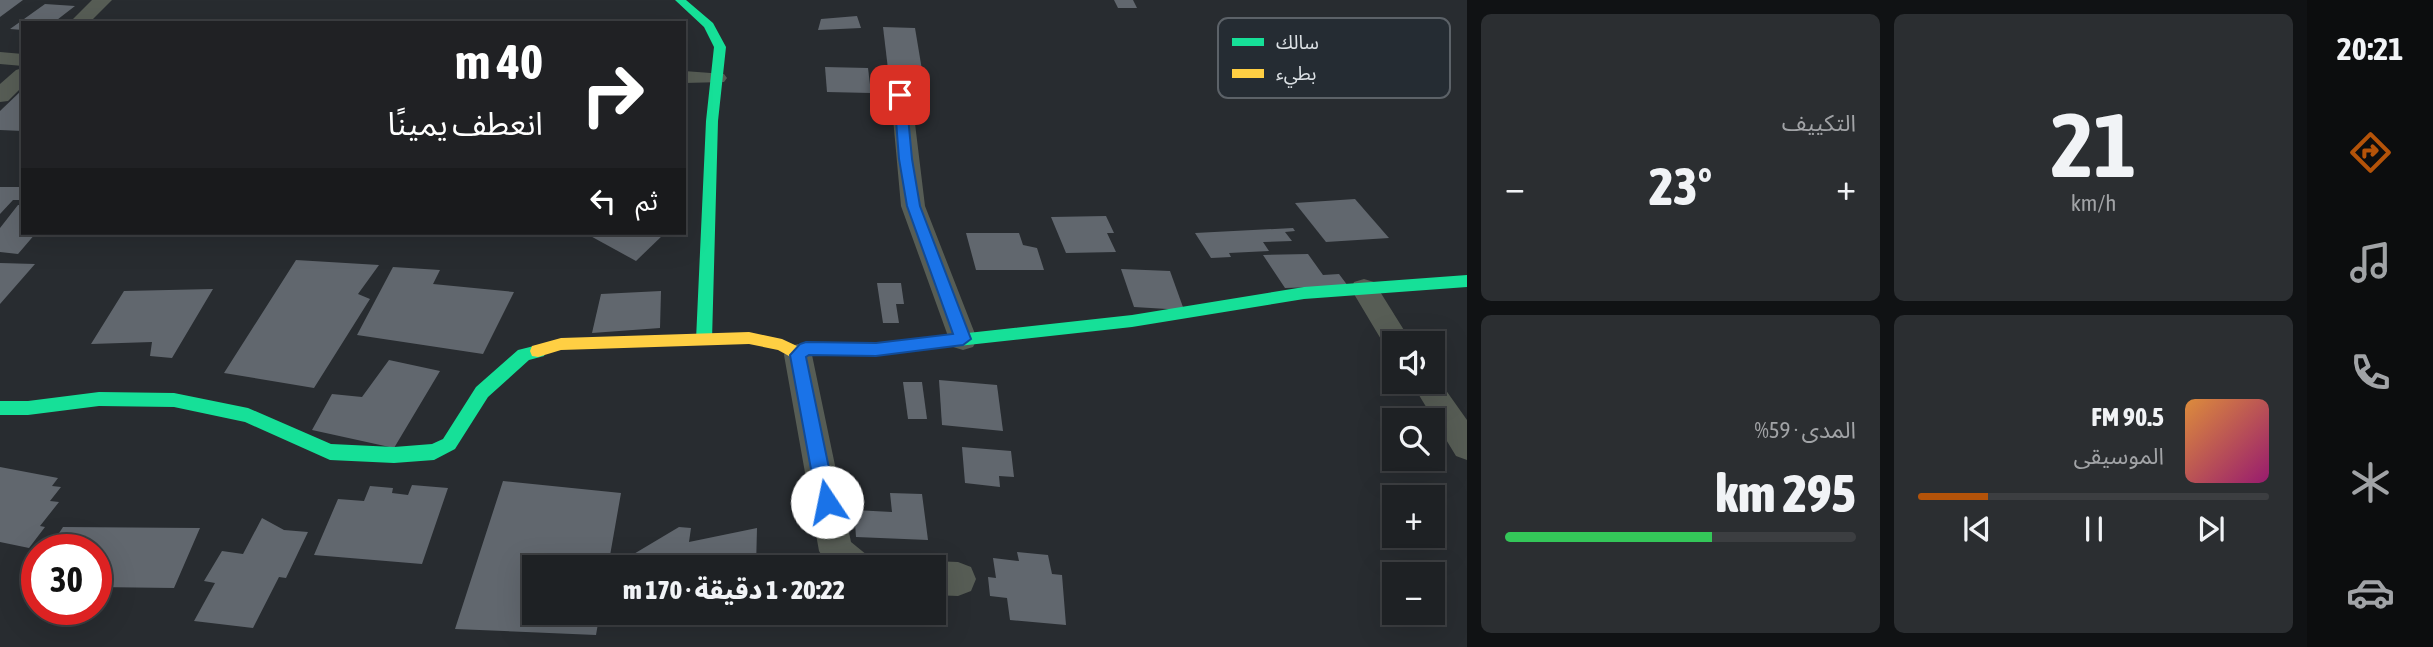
<!DOCTYPE html>
<html lang="ar">
<head>
<meta charset="utf-8">
<style>
	:root { --surface:#1e2124; --page:#2b2e31; --text:#f1f3f6; --muted:#a1a3a6; --line:#3c3e41; --accent:#b45309 }
	body { margin:0; font-family:"Asap Condensed","Noto Sans Arabic",sans-serif; background:var(--page); color:var(--text); direction:rtl; height:100vh; display:flex; flex-direction:column; font-size:26px; white-space:nowrap }
	* { box-sizing:border-box; margin:0 }
	p { font-size:23px; color:var(--muted) }
	.icon { flex:none; width:38px; height:38px; fill:none; stroke:currentColor; stroke-width:2; stroke-linecap:round; stroke-linejoin:round }
	.map { position:relative; flex:1; overflow:hidden; direction:ltr }
	.panel { display:flex; flex-direction:column; gap:14px; padding:14px; background:#101214; width:840px }
	.panel>* { flex:none }
	.hud { position:absolute; left:21px; top:21px; width:665px; height:214px; border-radius:0px; box-shadow:0 7px 28px #0002,0 0 0 2px var(--line); direction:rtl; background:#202124; color:#fff; overflow:hidden }
	.fabs { position:absolute; left:1382px; top:331px; display:grid; gap:14px }
	.fabs a { display:grid; place-items:center; width:63px; height:63px; border-radius:0px; background:var(--surface); box-shadow:0 7px 28px #0002,0 0 0 2px var(--line); font-size:35px }
	.speed { position:absolute; left:21px; top:534px; display:flex; gap:14px; font-size:35px; font-weight:700; text-align:center }
	.speed>* { display:grid; place-content:center; width:91px; height:91px; border-radius:50%; background:var(--surface); box-shadow:0 7px 28px #0002,0 0 0 2px var(--line); line-height:1 }
	.speed .limit { border:10px solid #d22; background:#fff; color:#111 }
	.pin { position:absolute; display:grid; place-items:center; width:60px; height:60px; color:#fff; margin:-30px; border-radius:14px; box-shadow:0 4px 10px #0006 }
	.me { position:absolute; width:77px; margin:-38px; rotate:349deg; stroke-linejoin:round; filter:drop-shadow(0 0 5px #0008) }
	.turn { display:flex; align-items:center; gap:24px; height:147px; padding:0 28px; font-size:32px }
	.turn .icon { width:91px; height:91px; stroke-width:2.5 }
	.turn b { display:block; font-size:49px; line-height:60px }
	.then { display:flex; align-items:center; height:66px; padding:0 28px; background:#0003; gap:14px; font-size:26px }
	.big { font-size:52px; font-weight:800; line-height:1.1 }
	.panel .tile { flex:1; display:flex; flex-direction:column; justify-content:center; gap:10px; min-width:0; padding:0 24px; border-radius:10px; background:var(--page) }
	.panel .dial { align-items:center; gap:0 }
	.dial b { font-size:91px; line-height:1 }
	.song { display:flex; align-items:center; gap:21px }
	.cover { width:84px; height:84px; border-radius:10px; background:linear-gradient(135deg,hsl(30 70% 55%),hsl(320 70% 35%)) }
	.played { height:7px; border-radius:4px; background:linear-gradient(90deg,var(--accent) 20%,var(--line) 20%) }
	.keys { display:flex; justify-content:space-around; direction:ltr }
	.heat { display:flex; justify-content:space-between; align-items:center; font-size:38px; direction:ltr }
	.charge { height:10px; border-radius:5px; background:linear-gradient(90deg,#34c759 59%,var(--line) 0) }
	.panel .tiles { flex:1; display:grid; gap:14px; grid-template-columns:repeat(2,1fr) }
	.trip { position:absolute; left:522px; top:555px; width:424px; height:70px; border-radius:0px; background:var(--surface); box-shadow:0 7px 28px #0002,0 0 0 2px var(--line); font-weight:800; line-height:70px; text-align:center; direction:rtl }
	main { display:flex; flex:1; min-height:0 }
	.menu { display:flex; flex-direction:column; width:126px; justify-content:space-around; align-items:center; background:#0c0d0e; color:var(--muted) }
	.menu .icon { width:49px; height:49px }
	.menu .active { color:var(--accent) }
	.menu b { font-size:32px; color:var(--text) }
	.map>svg:first-child { display:block }
	.building { fill:#61676e }
	.lines { fill:none; stroke-linecap:round; stroke-linejoin:round }
	.street { fill:#575d55; fill-rule:evenodd }
	.fast { fill:#16e098; fill-rule:evenodd }
	.slow { fill:#ffcf43; fill-rule:evenodd }
	.route { fill:#1a73e8; stroke:#114b97; stroke-width:2 }
	.key { fill:#252c33; stroke:#5c6268; stroke-width:2 }
	.key-label { font-size:19px; fill:#dce1e5 }
</style>
</head>
<body>
<main>
<nav class="menu">
<b>20:21</b>
<svg class="icon active" aria-label="directions" viewBox="0 0 24 24"><path d="M12 3l9 9-9 9-9-9zM9 14v-3h6M13 9l2 2-2 2"/></svg>
<svg class="icon" aria-label="music" viewBox="0 0 24 24"><path d="M9 18V5l10-2v13"/><circle cx="6" cy="18" r="3"/><circle cx="16" cy="16" r="3"/></svg>
<svg class="icon" aria-label="phone" viewBox="0 0 24 24"><path d="M5 4h4l2 5-3 2q2 4 5 5l2-3 5 2v4C11 20 4 13 5 4z"/></svg>
<svg class="icon" aria-label="climate" viewBox="0 0 24 24"><path d="M12 3v18M4 7l16 10M4 17L20 7"/></svg>
<svg class="icon" aria-label="car" viewBox="0 0 24 24"><path d="M5 17H2v-5l4-1 3-4h7l3 4 3 1v5h-3M9 17h6M6 11h13"/><circle cx="7" cy="17" r="2"/><circle cx="17" cy="17" r="2"/></svg>
</nav>
<section class="panel">
<div class="tiles">
<div class="tile dial"><b>21</b><p>km/h</p></div>
<div class="tile"><p>التكييف</p>
<div class="heat"><a>−</a><b class="big">23°</b><a>+</a></div>
</div>
<div class="tile">
<div class="song"><i class="cover"></i><div><b>90.5 FM</b><p>الموسيقى</p></div></div>
<div class="played"></div>
<div class="keys"><svg class="icon" aria-label="previous" viewBox="0 0 24 24"><path d="M18 5L8 12l10 7zM5 5v14"/></svg><svg class="icon" aria-label="pause" viewBox="0 0 24 24"><path d="M8 5v14M16 5v14"/></svg><svg class="icon" aria-label="next" viewBox="0 0 24 24"><path d="M6 5l10 7-10 7zM19 5v14"/></svg></div>
</div>
<div class="tile"><p>المدى · 59%</p><b class="big">295 km</b><div class="charge"></div></div>
</div>
</section>
<div class="map">
<svg width="1467" height="647" viewBox="0 0 1467 647">
	<rect width="100%" height="100%" fill="#282c30"/>
	<!-- building -->
	<g class="building">
		<path d="M0 0H23L0 17Z"/>
		<path d="M1114 0H1133L1137 8H1118Z"/>
		<path d="M45 4 75 6 53 23H23V30L10 29Z"/>
		<path d="M857 16 861 28 818 30 821 19Z"/>
		<path d="M883 27 915 28 922 70 888 69Z"/>
		<path d="M825 67 868 68 871 93 827 92Z"/>
		<path d="M23 89V131L0 130V111Z"/>
		<path d="M0 187H23V200H13L0 214Z"/>
		<path d="M1355 199 1389 238 1326 242 1295 203Z"/>
		<path d="M18 205H23V233H36L18 254 0 252V228Z"/>
		<path d="M1106 216 1114 233H1107L1116 252 1066 253 1051 217Z"/>
		<path d="M1293 228 1295 231 1285 232 1292 241 1263 242 1269 251 1229 253 1231 257 1211 258 1195 233Z"/>
		<path d="M585 233H665L636 261Z"/>
		<path d="M966 233H1019L1023 245 1037 248 1044 270H976Z"/>
		<path d="M1308 254 1323 275 1339 274 1348 286 1285 288 1263 255Z"/>
		<path d="M296 260 379 265 358 294 370 299 314 388 224 373Z"/>
		<path d="M0 263 35 264 0 304Z"/>
		<path d="M393 267 440 270 433 284 514 292 483 354 357 335Z"/>
		<path d="M1121 269 1170 271 1184 310 1134 307Z"/>
		<path d="M877 283H901L904 304H896L899 323H883Z"/>
		<path d="M213 289 172 358 150 356 152 342 91 344 124 291Z"/>
		<path d="M661 291 660 328 592 333 601 294Z"/>
		<path d="M389 360 440 371 394 448 312 430 332 394 362 397Z"/>
		<path d="M939 380 997 385 1003 431 942 425Z"/>
		<path d="M903 382H922L927 419H908Z"/>
		<path d="M962 447 1011 451 1014 477 999 476 1000 487 965 483Z"/>
		<path d="M0 467 58 478 52 486 61 487 50 501 59 502 40 526 45 527 29 548 0 542Z"/>
		<path d="M503 481 621 493 608 567H534V612H600L596 635 455 629Z"/>
		<path d="M412 485 448 488 422 564 314 555 338 499 364 501 370 486 393 488 392 493 408 495Z"/>
		<path d="M890 493 922 494 928 540 856 537 854 510 892 512Z"/>
		<path d="M262 518 284 530 308 532 286 578 279 577 253 628 194 621 215 583 204 581 222 551 243 554Z"/>
		<path d="M63 527 200 528 174 588 96 587V550H48Z"/>
		<path d="M679 527 691 528 689 542 757 528 756 567H619L617 564Z"/>
		<path d="M1017 552 1048 555 1052 574 1062 575 1066 625 1010 620 1007 598 990 596 988 577 996 578 993 558 1019 561Z"/>
		<path d="M37 566V587H23Z"/>
	</g>
	<g class="lines">
		<!-- street -->
		<g class="street">
			<path d="M92 0H112L89 23H69Z"/>
			<path d="M0 52 23 54V66L0 64Z"/>
			<path d="M23 68V86L8 101 0 102V84L16 70Z"/>
			<path d="M899 68 906 70 909 74 925 206 977 339 973 347 963 350 953 347 949 339 901 206 889 74 892 70Z"/>
			<path d="M684 71 724 74 727 78 724 82 684 83Z"/>
			<path d="M1364 279 1374 282 1412 343H1395V353L1388 351 1351 289 1354 282Z"/>
			<path d="M798 344 808 347 812 355 851 542 867 555 873 567H829L819 551 784 355 788 347Z"/>
			<path d="M1433 372 1467 420V460L1456 456 1411 382H1433Z"/>
			<path d="M933 561 958 562 971 567 976 579 971 591 958 596 933 595V567H920Z"/>
		</g>
		<!-- fast -->
		<g class="fast">
			<path d="M675 0H686L713 23 726 47 718 121 712 340 710 344H698L696 340 706 121 714 47 704 27Z"/>
			<path d="M1467 275V287L1304 299 1132 327 876 355 845 353 843 349 845 345 876 343 1132 315 1304 287Z"/>
			<path d="M538 345 544 346 546 351 544 356 529 360 488 397 455 449 434 460 394 463 330 460 245 422 174 407 99 406 28 415H0V401H28L99 392 174 393 248 408 331 444 394 447 432 444 443 439 476 387 518 350Z"/>
		</g>
		<!-- slow -->
		<path class="slow" d="M749 332 782 339 797 346 806 342 851 343 857 345 859 349 857 353 851 355 810 354 798 361 778 350 749 344 561 350 538 357 532 356 530 351 532 346 561 338Z"/>
	</g>
	<!-- route -->
	<path class="route" d="M900 92 906 95 912 159 920 206 971 339 963 345 876 356 809 355 806 357 836 502 833 508 827 511 820 508 817 502 790 355 800 344 806 342 876 343 953 334 907 206 899 159 894 95Z"/>
	<!-- legend -->
	<rect x="1218" y="18" width="232" height="80" rx="10" class="key"/>
	<rect x="1232" y="38" width="32" height="8" fill="#16e098"/>
	<rect x="1232" y="69" width="32" height="9" fill="#ffcf43"/>
	<g class="key-label">
		<text x="1276" y="49">سالك</text>
		<text x="1276" y="80">بطيء</text>
	</g>
</svg>
<div class="fabs">
<a><svg class="icon" aria-label="sound" viewBox="0 0 24 24"><path d="M4 9h4l5-4v14l-5-4H4zM17 9q2 3 0 6"/></svg></a>
<a><svg class="icon" aria-label="search" viewBox="0 0 24 24"><circle cx="10" cy="10" r="6"/><path d="M15 15l6 6"/></svg></a>
<a>+</a>
<a>−</a>
</div>
<div class="speed"><div class="limit">30</div></div>
<div class="pin" style="left:900px;top:95px;background:#d93025"><svg class="icon" aria-label="arrive" viewBox="0 0 24 24"><path d="M6 21V4h12l-3 4 3 4H6"/></svg></div>
<svg class="me" style="left:827px;top:502px" viewBox="-20 -20 40 40"><circle r="19" fill="#fff"/><path d="M0-13L10 11 0 6-10 11z" fill="#1a73e8"/></svg>
<div class="trip">20:22 · 1 دقيقة · 170 m</div>
<div class="hud">
<div class="turn"><svg class="icon" aria-label="right" viewBox="0 0 24 24"><path d="M7 20v-9h11M14 6l5 5-5 5"/></svg><div><b>40 m</b>انعطف يمينًا</div></div>
<div class="then">ثم<svg class="icon" aria-label="left" viewBox="0 0 24 24"><path d="M17 20v-9H6M10 6l-5 5 5 5"/></svg></div>
</div>
</div>
</main>
</body>
</html>
